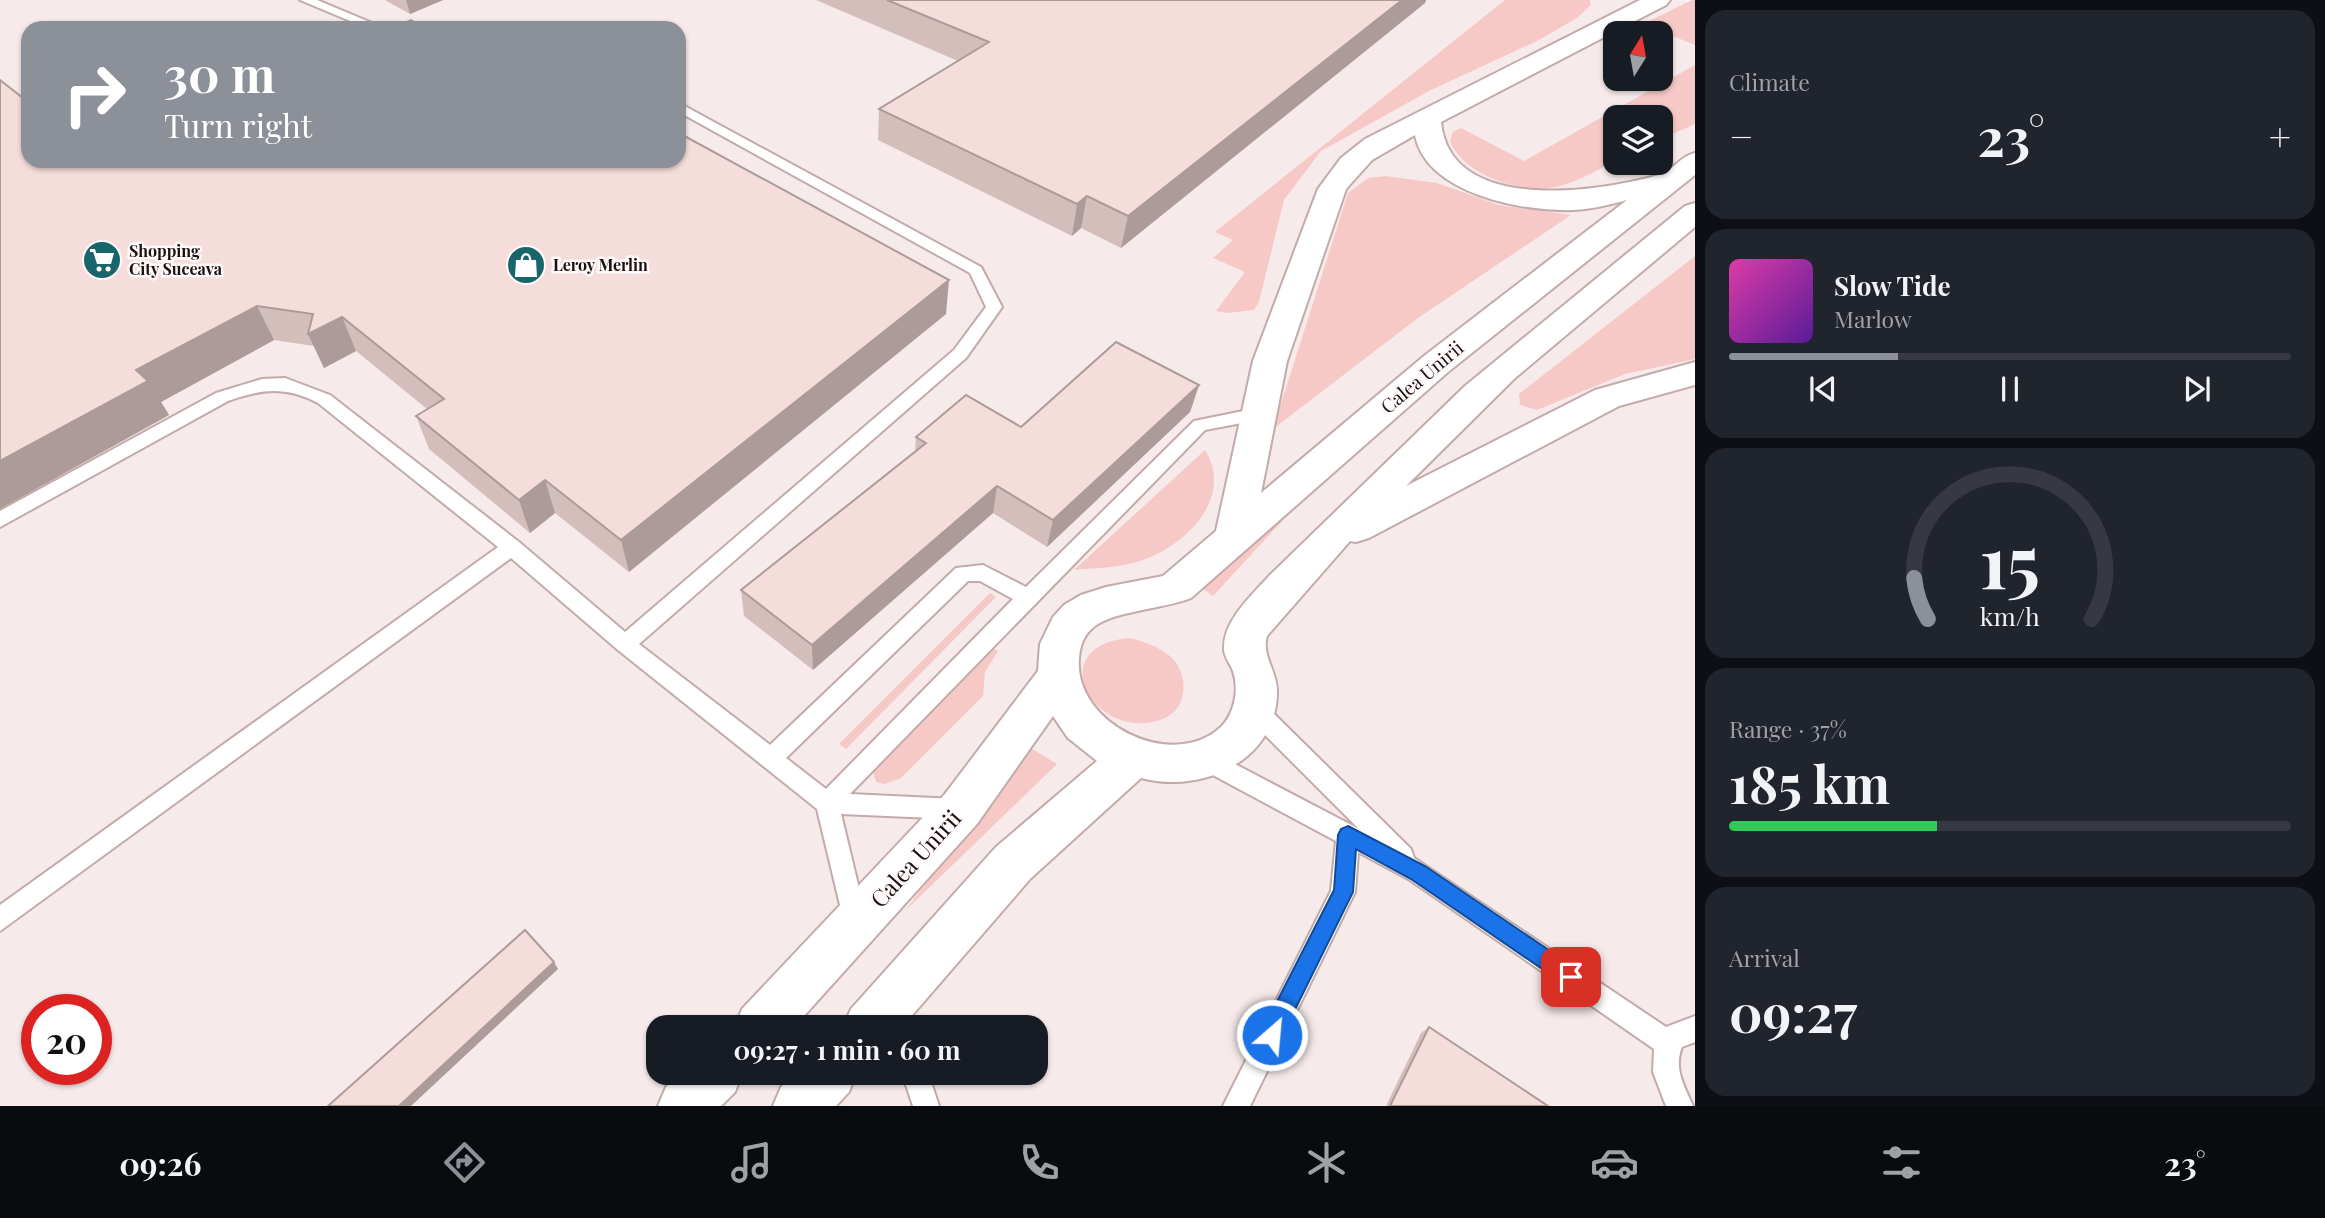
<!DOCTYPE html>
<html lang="en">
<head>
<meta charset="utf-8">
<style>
	:root { --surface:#171b24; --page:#20242c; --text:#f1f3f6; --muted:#9ea1a6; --line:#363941; --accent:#8c9099 }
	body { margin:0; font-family:"Playfair Display",serif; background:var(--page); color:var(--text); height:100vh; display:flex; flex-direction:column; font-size:26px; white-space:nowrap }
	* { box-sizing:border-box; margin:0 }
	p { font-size:23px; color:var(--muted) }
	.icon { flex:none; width:38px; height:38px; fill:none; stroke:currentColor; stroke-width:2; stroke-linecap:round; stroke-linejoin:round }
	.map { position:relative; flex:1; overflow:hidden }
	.details { display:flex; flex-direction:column; gap:10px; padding:10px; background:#0d0f14; width:630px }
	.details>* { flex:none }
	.guide { position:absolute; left:21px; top:21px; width:665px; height:147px; border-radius:21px; box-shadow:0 2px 5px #0004; background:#8c9099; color:#fff; overflow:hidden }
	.needle { width:46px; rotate:11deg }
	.fabs { position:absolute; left:1603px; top:21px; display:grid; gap:14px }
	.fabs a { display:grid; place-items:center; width:70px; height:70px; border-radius:14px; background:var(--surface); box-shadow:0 2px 5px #0004; font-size:35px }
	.speed { position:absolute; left:21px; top:994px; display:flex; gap:14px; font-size:35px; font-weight:700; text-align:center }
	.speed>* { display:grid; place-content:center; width:91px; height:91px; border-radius:50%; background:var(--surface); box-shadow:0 2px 5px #0004; line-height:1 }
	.speed .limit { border:10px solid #d22; background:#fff; color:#111 }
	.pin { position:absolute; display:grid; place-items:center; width:60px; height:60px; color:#fff; margin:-30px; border-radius:14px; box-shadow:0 4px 10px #0006 }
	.me { position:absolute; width:77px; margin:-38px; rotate:27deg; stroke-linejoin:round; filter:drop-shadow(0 0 5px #0008) }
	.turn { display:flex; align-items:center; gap:24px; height:147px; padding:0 28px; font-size:32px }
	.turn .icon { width:91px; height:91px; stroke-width:2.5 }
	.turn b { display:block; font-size:49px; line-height:60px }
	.big { font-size:52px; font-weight:700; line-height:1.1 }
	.details .widget { flex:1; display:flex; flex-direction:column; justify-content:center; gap:10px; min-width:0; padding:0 24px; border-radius:21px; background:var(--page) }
	.details .dial { align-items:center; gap:0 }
	.dial svg { height:182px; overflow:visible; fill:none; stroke:var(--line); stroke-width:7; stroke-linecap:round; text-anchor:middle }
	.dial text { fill:var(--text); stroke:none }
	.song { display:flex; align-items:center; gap:21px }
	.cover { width:84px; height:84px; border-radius:10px; background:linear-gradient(135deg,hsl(320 70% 55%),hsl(270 70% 35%)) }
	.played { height:7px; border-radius:4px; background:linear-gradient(90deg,var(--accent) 30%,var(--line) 30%) }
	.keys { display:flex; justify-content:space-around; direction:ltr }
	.heat { display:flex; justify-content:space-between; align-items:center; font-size:38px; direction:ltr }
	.charge { height:10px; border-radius:5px; background:linear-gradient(90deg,#34c759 37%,var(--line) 0) }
	.trip { position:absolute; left:646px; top:1015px; width:402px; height:70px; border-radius:21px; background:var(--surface); box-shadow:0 2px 5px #0004; font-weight:700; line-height:70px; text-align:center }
	.menu { display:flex; height:112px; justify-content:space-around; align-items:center; background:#090b0e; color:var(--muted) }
	.menu .icon { width:49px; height:49px }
	.menu .active { color:var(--accent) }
	.menu b { font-size:32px; color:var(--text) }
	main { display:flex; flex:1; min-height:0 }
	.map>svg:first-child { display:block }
	.built { fill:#f7eaea; fill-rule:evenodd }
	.green { fill:#f7c9c6 }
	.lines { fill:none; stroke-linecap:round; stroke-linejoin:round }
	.service-casing { stroke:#c2abaa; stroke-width:4 }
	.primary-casing { stroke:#c2abaa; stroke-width:4 }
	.service { fill:#fff; fill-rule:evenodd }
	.primary { fill:#fff; fill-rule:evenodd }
	.wall { fill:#d3bebc }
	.shaded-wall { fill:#ac9b99 }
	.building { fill:#f5dddb; stroke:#ac9b99; stroke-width:2 }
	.route { fill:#1a73e8; stroke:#114b97; stroke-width:2 }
	.labels { text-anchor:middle; stroke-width:5; stroke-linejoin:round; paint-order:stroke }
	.far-poi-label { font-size:16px; font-weight:bold; fill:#191111; stroke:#fff9f9; text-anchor:start }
	.street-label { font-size:19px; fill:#191111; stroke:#fff9f9 }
	.near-street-label { font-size:23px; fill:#191111; stroke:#fff9f9 }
</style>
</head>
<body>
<main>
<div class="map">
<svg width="1695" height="1106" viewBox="0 0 1695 1106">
	<rect width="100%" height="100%" fill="#fff9f9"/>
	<!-- built -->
	<path class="built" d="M0 0H1684L1695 10V1106H0ZM28 28H679V161H28ZM1615 33H1661V79H1615ZM1615 117H1661V163H1615ZM37 1010H96V1069H37ZM658 1027H1036V1073H658Z"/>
	<!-- green -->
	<g class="green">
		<path d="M1505 0H1590L1591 5 1577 18 1539 40 1429 91 1321 151 1284 200 1259 302 1254 310 1227 313 1216 311 1245 272 1213 258 1233 240 1215 232Z"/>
		<path d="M1692 0H1695V45L1643 24Z"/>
		<path d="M1695 65V124L1661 139V117H1615V161C1598 170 1579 181 1560 186 1525 195 1464 177 1450 141L1453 132 1461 128 1524 161Z"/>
		<path d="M1386 176 1437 183 1499 205 1571 215 1418 318 1273 429 1348 193 1368 178Z"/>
		<path d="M1695 256V359L1625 374 1537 410 1520 405 1519 394Z"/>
		<path d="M1205 450C1236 500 1181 551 1133 563 1114 568 1093 568 1074 570Z"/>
		<path d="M1296 506 1213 596 1203 589Z"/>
		<path d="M990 593 996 597 846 749 839 744Z"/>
		<path d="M1130 638C1145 642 1161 647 1173 659 1190 678 1187 712 1160 720 1093 742 1041 645 1130 638Z"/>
		<path d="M992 648 998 651 985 672 983 696 901 778 885 784 876 782 873 772Z"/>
		<path d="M1029 747 1057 764 905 911Z"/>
	</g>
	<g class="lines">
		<defs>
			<g id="service">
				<path d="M300 0H317L384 28H367Z"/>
				<path d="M679 103 981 267 1002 307 966 358 639 644 770 745 956 568 983 565 1026 587 1194 421 1258 408 1267 414 1258 420 1205 430 850 794 956 799 964 802 967 809 964 816 956 819 841 814 867 922 864 930 855 934 846 930 817 809 618 650 511 558 0 931V905L498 547 318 403C285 386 262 389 228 401L0 527V511L216 393 262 379 285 378 330 395 519 542 625 632 954 350 986 307 970 273 679 112ZM968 581H980L1013 599 826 789 786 758Z"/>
				<path d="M1255 701 1263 703 1411 849 1414 858 1666 1027 1695 1016V1042L1682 1047C1673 1069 1685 1087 1693 1106H1666L1653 1072 1654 1049 1410 880 1358 852 1355 892 1250 1106H1223L1331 891 1336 841 1196 766 1193 759 1196 752 1204 749 1212 752 1359 829 1247 717 1244 710 1247 703Z"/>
				<path d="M902 1073H928L939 1106H913Z"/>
			</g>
			<g id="primary">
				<path d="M1640 0H1670L1666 5 1441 122C1450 215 1599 192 1659 175 1672 172 1680 156 1695 153V175L1448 372 1191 598C1163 609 1115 611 1095 626 1084 634 1080 645 1079 658 1073 724 1174 773 1222 726 1235 712 1239 689 1233 671 1230 663 1223 656 1224 647 1224 620 1252 595 1269 576L1465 386 1685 206 1695 203V227L1515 378 1406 486 1595 390 1695 362V385L1619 406 1369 538 1356 542 1350 541 1267 636C1261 656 1278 672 1277 693 1276 762 1200 794 1141 778L1030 879 902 1027H843L851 1009 996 847 1097 761 1068 738 1053 716 977 824 794 1027H735L742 1009 945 794 1038 671 1040 644 1053 617 1064 605 1081 595 1106 587 1163 576 1216 531 1253 361 1318 189 1341 158 1365 139ZM1415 135C1426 194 1524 212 1574 210 1592 209 1609 205 1627 200L1424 356 1261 493 1287 361 1346 189 1372 160Z"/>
				<path d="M680 1073H742L735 1092 721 1106H658L666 1087Z"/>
				<path d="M795 1073H856L849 1092 836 1106H773L781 1087Z"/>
			</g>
		</defs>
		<!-- service casing -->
		<use href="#service" class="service-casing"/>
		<!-- primary casing -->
		<use href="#primary" class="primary-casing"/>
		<!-- service -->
		<use href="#service" class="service"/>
		<!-- primary -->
		<use href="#primary" class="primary"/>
	</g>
	<!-- wall -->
	<g class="wall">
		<path d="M385 0H443L410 14Z"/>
		<path d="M816 0H1426L1425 3 1121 248 1081 228 1072 236 878 140 879 109 958 61Z"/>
		<path d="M28 161 946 314 629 572 555 513 530 533 429 449 416 416 427 409 356 351 324 368 314 346 274 340 161 402 169 415 0 509Z"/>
		<path d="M1199 385 1190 412 1047 547 993 513 813 670 744 616 741 590 915 451 916 437 1021 427Z"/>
		<path d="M1429 1027 1548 1106H1386L1421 1033Z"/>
	</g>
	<!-- shaded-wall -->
	<g class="shaded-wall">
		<path d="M406 0H443L410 14Z"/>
		<path d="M1402 0H1426L1425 3 1121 248 1128 216Z"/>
		<path d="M1087 196 1081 228 1072 236 1077 204Z"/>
		<path d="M949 280 946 314 629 572 621 540Z"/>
		<path d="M257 306 274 340 161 402 169 415 0 509V461L136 370Z"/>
		<path d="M342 317 356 351 324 368 308 334Z"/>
		<path d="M1199 385 1190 412 1047 547 1053 520Z"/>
		<path d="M545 480 555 513 530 533 519 500Z"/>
		<path d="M997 486 993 513 813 670 812 645Z"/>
		<path d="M554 962 558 969 411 1106H399Z"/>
	</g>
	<!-- building -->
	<g class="building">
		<path d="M887 0H1402L1128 216 1087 196 1077 204 879 109 989 42Z"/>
		<path d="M411 20 425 28H393Z"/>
		<path d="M0 80 28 102V161H679V133L949 280 621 540 545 480 519 500 416 416 444 399 342 317 308 334 313 314 257 306 136 370 148 381 0 461Z"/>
		<path d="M1116 342 1199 385 1053 520 997 486 812 645 741 590 926 443 916 437 966 395 1021 427Z"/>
		<path d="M525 930 554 962 399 1106H328Z"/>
		<path d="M1429 1027 1548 1106H1390Z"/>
	</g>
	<!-- route -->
	<path class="route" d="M1348 826 1425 866 1578 970 1581 977 1578 984 1571 988 1564 984 1411 879 1356 849 1353 892 1279 1042 1272 1045 1264 1042 1261 1035 1264 1027 1334 890 1338 835 1341 829Z"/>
	<!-- icons -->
	<defs>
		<symbol id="supermarket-disc" viewBox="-11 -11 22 22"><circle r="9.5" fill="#18666b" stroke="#fff9f9"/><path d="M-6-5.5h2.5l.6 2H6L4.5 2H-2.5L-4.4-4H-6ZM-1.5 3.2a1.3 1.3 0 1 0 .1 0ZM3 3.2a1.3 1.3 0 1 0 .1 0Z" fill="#fff"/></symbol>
		<symbol id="shop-disc" viewBox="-11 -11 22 22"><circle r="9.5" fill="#18666b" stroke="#fff9f9"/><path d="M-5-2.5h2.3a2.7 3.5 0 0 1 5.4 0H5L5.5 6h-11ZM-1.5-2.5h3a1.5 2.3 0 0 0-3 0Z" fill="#fff"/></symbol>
	</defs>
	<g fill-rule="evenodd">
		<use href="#supermarket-disc" x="80" y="238" width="44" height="44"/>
		<use href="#shop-disc" x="504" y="243" width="44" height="44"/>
	</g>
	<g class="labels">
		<!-- far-poi labels -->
		<g class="far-poi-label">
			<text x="129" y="257">Shopping<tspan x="129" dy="18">City Suceava</tspan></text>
			<text x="553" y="271">Leroy Merlin</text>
		</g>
		<!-- street labels -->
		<g class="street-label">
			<text transform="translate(1422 377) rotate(-40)" y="7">Calea Unirii</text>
		</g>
		<!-- near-street labels -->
		<g class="near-street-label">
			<text transform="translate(916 859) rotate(-48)" y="8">Calea Unirii</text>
		</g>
	</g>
</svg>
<div class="fabs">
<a><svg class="needle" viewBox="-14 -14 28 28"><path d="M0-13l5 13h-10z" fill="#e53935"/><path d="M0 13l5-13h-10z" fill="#9ea1a6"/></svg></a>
<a><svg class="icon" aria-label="layers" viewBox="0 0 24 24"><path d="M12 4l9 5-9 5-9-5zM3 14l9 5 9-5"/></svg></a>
</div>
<div class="speed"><div class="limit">20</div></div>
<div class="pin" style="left:1571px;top:977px;background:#d93025"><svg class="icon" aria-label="arrive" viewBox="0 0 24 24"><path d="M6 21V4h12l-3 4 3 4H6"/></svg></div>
<svg class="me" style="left:1272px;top:1035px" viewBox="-20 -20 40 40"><circle r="17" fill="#1a73e8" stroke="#fff" stroke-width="3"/><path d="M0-11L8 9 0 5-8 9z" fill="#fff"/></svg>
<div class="trip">09:27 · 1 min · 60 m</div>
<div class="guide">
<div class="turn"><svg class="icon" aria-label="right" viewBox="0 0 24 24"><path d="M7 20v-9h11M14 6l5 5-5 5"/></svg><div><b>30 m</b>Turn right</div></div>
</div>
</div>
<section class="details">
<div class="widget"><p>Climate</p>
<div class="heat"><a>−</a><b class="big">23°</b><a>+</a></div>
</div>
<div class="widget">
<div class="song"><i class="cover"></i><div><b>Slow Tide</b><p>Marlow</p></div></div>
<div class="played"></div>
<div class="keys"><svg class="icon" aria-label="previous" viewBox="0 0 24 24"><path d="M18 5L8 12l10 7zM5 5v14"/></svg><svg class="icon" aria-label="pause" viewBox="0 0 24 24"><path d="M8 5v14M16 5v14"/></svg><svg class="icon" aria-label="next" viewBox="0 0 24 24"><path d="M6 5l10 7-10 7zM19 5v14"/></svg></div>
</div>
<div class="widget dial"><svg viewBox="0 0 100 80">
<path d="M14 69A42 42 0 1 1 86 69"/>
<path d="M14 69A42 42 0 0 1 8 51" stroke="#8c9099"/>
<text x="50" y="56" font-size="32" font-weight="700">15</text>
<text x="50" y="72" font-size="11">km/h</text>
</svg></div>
<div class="widget"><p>Range · 37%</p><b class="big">185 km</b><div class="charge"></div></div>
<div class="widget"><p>Arrival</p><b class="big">09:27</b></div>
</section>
</main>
<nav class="menu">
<b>09:26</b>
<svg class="icon active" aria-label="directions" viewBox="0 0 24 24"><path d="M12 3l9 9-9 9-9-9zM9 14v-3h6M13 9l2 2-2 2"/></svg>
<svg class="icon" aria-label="music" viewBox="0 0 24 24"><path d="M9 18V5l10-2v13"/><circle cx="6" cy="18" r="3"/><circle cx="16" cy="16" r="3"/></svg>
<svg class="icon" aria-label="phone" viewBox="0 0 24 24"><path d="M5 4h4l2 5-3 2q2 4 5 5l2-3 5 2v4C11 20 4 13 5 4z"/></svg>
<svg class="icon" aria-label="climate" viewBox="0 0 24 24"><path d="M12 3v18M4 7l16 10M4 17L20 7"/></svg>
<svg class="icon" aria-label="car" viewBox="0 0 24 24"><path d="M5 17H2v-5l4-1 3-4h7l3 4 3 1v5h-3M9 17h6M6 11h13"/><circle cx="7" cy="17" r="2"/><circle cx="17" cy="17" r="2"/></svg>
<svg class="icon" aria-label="filters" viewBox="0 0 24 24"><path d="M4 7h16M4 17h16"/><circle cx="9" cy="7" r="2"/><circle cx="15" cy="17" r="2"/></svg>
<b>23°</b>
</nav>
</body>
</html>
